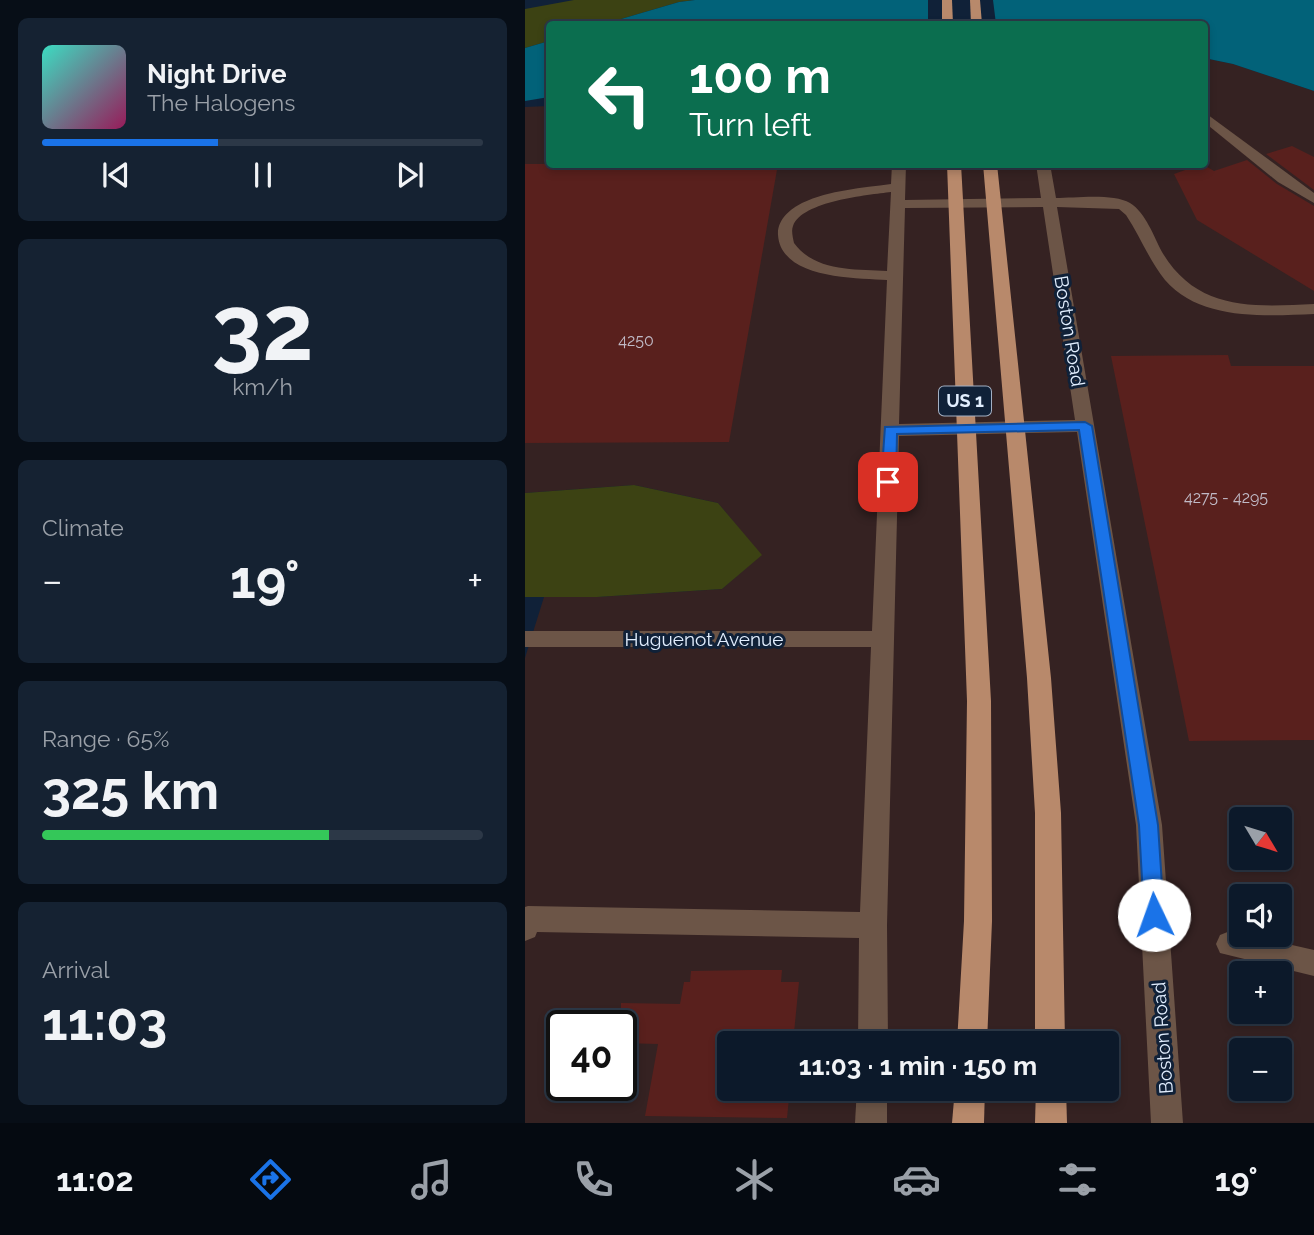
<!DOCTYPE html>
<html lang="en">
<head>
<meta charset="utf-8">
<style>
	:root { --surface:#0c192a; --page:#152232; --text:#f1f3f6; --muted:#9aa0a8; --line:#2c3847; --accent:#1a73e8 }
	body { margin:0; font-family:Raleway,sans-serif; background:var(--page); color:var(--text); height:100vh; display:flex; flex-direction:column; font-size:26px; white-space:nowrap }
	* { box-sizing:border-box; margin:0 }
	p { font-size:23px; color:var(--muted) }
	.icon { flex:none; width:38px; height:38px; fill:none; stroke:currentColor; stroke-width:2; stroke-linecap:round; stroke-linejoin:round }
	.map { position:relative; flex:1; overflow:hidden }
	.side { display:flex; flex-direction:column; gap:18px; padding:18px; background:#070e17; width:525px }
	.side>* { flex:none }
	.banner { position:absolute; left:21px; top:21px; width:662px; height:147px; border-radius:7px; box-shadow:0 4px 10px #0003,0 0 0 2px var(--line); background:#0b6e4f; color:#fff; overflow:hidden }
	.needle { width:46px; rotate:128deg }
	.controls { position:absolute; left:704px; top:807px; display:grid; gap:14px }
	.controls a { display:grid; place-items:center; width:63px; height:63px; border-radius:7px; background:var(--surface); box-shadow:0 4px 10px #0003,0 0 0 2px var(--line); font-size:35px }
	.speed { position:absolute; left:21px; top:1010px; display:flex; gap:14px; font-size:35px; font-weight:700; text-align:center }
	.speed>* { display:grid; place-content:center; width:91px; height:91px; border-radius:50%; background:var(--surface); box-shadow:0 4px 10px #0003,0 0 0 2px var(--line); line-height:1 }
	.speed .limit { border:4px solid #111; border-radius:10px; background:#fff; color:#111 }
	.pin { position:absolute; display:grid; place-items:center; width:60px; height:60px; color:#fff; margin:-30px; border-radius:14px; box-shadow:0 4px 10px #0006 }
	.me { position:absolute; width:77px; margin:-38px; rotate:357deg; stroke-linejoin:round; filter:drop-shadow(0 0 5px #0008) }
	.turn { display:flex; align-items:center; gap:24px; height:147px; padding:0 28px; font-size:32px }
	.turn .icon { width:91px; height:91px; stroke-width:2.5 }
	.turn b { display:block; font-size:49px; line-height:60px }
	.big { font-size:52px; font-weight:700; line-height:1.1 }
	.side .widget { flex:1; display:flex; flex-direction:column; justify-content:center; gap:10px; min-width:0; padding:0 24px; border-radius:10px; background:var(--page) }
	.side .dial { align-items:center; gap:0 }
	.dial b { font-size:91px; line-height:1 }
	.song { display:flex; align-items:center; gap:21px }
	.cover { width:84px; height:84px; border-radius:10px; background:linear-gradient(135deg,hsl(170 70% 55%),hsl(330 70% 35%)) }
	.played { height:7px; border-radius:4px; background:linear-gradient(90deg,var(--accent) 40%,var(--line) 40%) }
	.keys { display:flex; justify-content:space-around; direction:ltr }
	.heat { display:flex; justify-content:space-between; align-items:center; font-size:38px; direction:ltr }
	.charge { height:10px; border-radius:5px; background:linear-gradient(90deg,#34c759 65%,var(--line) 0) }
	.trip { position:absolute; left:192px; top:1031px; width:402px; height:70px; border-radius:7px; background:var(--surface); box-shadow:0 4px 10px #0003,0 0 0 2px var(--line); font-weight:700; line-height:70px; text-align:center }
	.tab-bar { display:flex; height:112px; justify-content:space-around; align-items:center; background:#050a11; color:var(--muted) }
	.tab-bar .icon { width:49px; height:49px }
	.tab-bar .active { color:var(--accent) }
	.tab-bar b { font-size:32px; color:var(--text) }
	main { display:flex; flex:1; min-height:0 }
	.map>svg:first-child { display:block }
	.industrial { fill:#352222; fill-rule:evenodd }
	.green { fill:#3c4213 }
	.water { fill:#026279 }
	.pier { fill:#102138 }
	.building { fill:#59201d }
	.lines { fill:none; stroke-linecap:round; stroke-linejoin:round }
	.minor { fill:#6c5547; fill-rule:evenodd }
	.major { fill:#b8896b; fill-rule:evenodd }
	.route { fill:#1a73e8; stroke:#114b97; stroke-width:2 }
	.labels { text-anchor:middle; stroke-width:6; stroke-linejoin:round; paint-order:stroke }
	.number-label { font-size:16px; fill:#c0bac6 }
	.shield { fill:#102138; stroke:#a3b0c3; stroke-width:2 }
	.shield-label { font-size:18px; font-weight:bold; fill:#e2eefe }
	.street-label { font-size:19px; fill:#e2eefe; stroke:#102138 }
</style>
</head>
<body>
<main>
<section class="side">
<div class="widget">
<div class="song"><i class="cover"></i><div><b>Night Drive</b><p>The Halogens</p></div></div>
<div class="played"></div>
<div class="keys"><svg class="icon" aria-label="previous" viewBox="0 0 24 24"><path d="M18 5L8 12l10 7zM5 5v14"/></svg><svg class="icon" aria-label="pause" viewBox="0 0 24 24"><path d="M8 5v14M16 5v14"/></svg><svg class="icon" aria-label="next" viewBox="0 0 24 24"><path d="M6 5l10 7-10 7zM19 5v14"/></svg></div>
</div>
<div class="widget dial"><b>32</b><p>km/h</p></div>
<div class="widget"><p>Climate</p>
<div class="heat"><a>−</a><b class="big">19°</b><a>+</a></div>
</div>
<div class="widget"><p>Range · 65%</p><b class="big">325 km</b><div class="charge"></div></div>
<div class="widget"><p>Arrival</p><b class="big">11:03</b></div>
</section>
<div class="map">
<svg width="789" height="1123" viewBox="0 0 789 1123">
	<rect width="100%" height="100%" fill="#102138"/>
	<!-- industrial -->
	<path class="industrial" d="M679 58 708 64 789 91V1123H0V658L19 597H72L197 589 236 555 193 503 109 485 0 493V107L24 106V164H679ZM716 819H754V858H716ZM716 896H754V934H716ZM716 973H754V1012H716ZM37 1026H96V1085H37ZM205 1043H583V1088H205ZM716 1050H754V1088H716Z"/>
	<!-- green -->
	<g class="green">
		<path d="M49 0H170L154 2 79 24H24V41L0 48V9Z"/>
		<path d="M109 485 193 503 237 555 197 589 72 597H0V493Z"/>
	</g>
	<!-- water -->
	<g class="water">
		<path d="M170 0H789V91L708 64 679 58V24H79L154 2Z"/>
		<path d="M24 41V97L0 101V48Z"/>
	</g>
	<!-- pier -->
	<path class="pier" d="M403 0H468L471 24H403Z"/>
	<!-- building -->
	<g class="building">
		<path d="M767 146 789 157V190L741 154Z"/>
		<path d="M722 160 752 184 789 206V291L672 220 649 174 677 164 689 171Z"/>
		<path d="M0 164H253L204 442 0 443Z"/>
		<path d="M703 355 706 366H789V740L664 741 586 356Z"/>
		<path d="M226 970H257L256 982H274L268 1043H205V1088H265L262 1118 120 1116 133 1044 96 1043V1003L155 1004 159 982H165L166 971Z"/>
	</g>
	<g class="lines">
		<!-- minor -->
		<g class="minor">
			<path d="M679 112 789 193V203L753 182 679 122Z"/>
			<path d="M367 164H381L380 200 516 198 511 164H525L531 198C550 198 588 193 605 203 621 213 629 237 637 252 672 311 728 307 789 304V314C741 316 675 321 640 280 624 260 615 236 601 215L594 209 532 207 637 825 658 1123H626L611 825 552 432 374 436 362 925 363 1043H333L334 938 12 932 10 937 0 941V907L3 906 335 912 346 647H0V631H347L362 280C330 278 256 279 253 235 252 220 265 209 277 203 305 190 337 188 366 184ZM366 192 362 271C330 269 290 272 269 243 268 238 266 231 268 226 277 201 343 195 366 192ZM518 207 550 420 374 424 380 208Z"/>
			<path d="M705 931 789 950V976L695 953 691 944 695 935Z"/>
			<path d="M332 1088H362V1123H330Z"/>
		</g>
		<!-- major -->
		<g class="major">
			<path d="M417 0H427L428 24H417Z"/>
			<path d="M445 0H455L457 24H446Z"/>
			<path d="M422 164H436L466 701 467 921 462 1043H432L439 921 442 701Z"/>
			<path d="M458 164H472L526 678 536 813 540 1043H510V813L502 678Z"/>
			<path d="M430 1088H460L459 1123H427Z"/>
			<path d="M511 1088H541L542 1123H510Z"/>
		</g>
	</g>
	<!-- route -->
	<path class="route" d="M560 422 567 426 633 825 639 915 636 922 629 925 622 922 619 915 614 825 554 430 372 434 371 482 363 487 356 482 360 427Z"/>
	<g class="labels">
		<!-- number labels -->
		<g class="number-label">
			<text x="111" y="346">4250</text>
			<text x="701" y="503">4275 - 4295</text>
		</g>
		<!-- shield labels -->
		<rect class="shield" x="414" y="386.5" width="52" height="29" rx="5"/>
		<g class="shield-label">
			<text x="440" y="407">US 1</text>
		</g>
		<!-- street labels -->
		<g class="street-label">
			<text transform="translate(545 331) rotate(81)" y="7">Boston Road</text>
			<text x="179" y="646">Huguenot Avenue</text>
			<text transform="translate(637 1038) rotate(-94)" y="7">Boston Road</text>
		</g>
	</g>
</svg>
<div class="controls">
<a><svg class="needle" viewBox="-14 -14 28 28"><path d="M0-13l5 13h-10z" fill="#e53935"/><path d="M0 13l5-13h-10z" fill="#9aa0a8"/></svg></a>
<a><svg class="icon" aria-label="sound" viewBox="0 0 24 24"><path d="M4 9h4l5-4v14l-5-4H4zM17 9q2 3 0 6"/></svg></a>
<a>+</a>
<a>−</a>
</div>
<div class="speed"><div class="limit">40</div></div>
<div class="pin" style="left:363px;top:482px;background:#d93025"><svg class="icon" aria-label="arrive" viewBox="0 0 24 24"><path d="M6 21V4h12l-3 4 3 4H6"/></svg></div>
<svg class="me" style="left:629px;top:915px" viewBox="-20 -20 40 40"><circle r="19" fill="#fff"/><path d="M0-13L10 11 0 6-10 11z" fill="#1a73e8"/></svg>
<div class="trip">11:03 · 1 min · 150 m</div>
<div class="banner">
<div class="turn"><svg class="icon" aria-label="left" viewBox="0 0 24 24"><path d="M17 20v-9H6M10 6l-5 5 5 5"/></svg><div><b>100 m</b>Turn left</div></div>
</div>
</div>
</main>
<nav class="tab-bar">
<b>11:02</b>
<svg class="icon active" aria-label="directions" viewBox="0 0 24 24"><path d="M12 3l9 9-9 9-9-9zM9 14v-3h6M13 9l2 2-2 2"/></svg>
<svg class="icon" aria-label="music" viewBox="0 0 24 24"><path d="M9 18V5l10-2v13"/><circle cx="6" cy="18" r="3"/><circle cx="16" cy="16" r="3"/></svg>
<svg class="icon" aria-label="phone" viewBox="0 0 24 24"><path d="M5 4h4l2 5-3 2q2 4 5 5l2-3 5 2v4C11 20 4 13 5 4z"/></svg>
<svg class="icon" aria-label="climate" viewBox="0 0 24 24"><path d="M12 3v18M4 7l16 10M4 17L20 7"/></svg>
<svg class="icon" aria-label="car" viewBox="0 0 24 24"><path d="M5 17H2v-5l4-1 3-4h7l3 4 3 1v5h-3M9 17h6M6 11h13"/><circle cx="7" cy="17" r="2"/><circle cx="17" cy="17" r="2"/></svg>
<svg class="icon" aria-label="filters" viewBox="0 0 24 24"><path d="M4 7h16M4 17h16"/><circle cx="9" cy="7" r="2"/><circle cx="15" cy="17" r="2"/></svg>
<b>19°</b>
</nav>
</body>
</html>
